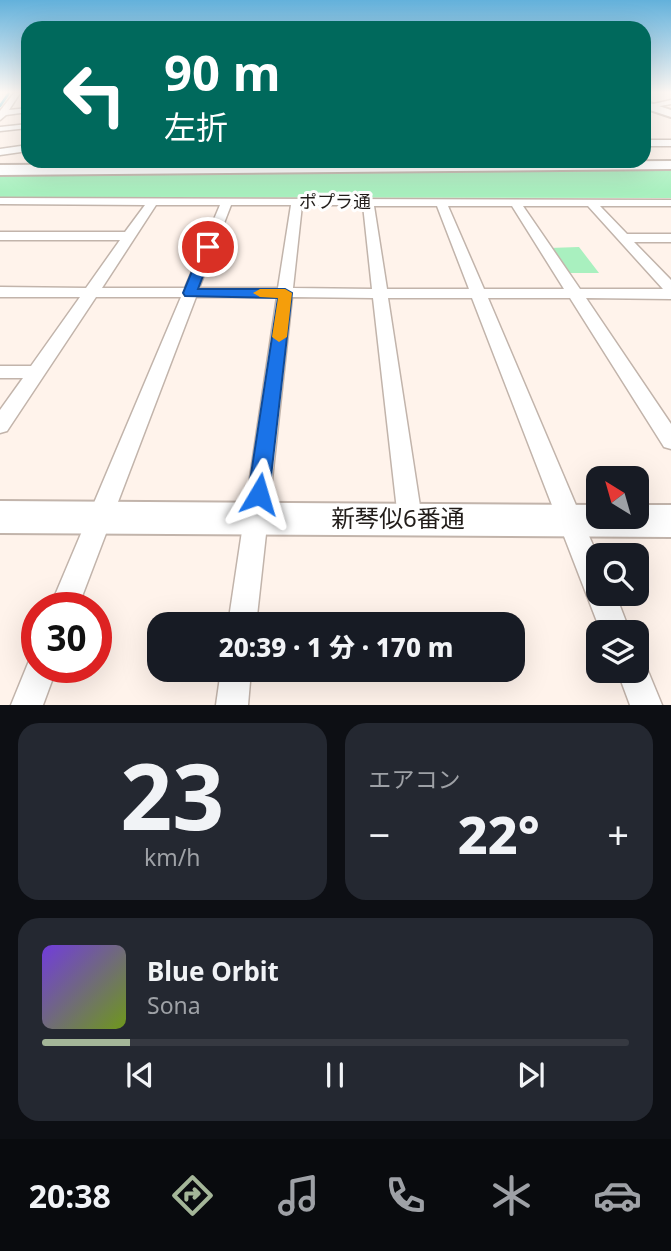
<!DOCTYPE html>
<html lang="ja">
<head>
<meta charset="utf-8">
<style>
	:root { --surface:#171b24; --page:#242831; --text:#f1f3f6; --muted:#9ea1a6; --line:#363941; --accent:#a4b698 }
	body { margin:0; font-family:"Noto Sans","Noto Sans JP",sans-serif; background:var(--page); color:var(--text); height:100vh; display:flex; flex-direction:column; font-size:26px; white-space:nowrap }
	* { box-sizing:border-box; margin:0 }
	p { font-size:23px; color:var(--muted) }
	.icon { flex:none; width:38px; height:38px; fill:none; stroke:currentColor; stroke-width:2; stroke-linecap:round; stroke-linejoin:round }
	.map { position:relative; height:705px; overflow:hidden }
	.drawer { display:flex; flex-direction:column; gap:18px; padding:18px; background:#0d0f14; flex:1 }
	.drawer>* { flex:none }
	.hud { position:absolute; left:21px; top:21px; width:630px; height:147px; border-radius:21px; box-shadow:0 7px 28px #0002; background:#00695c; color:#fff; overflow:hidden }
	.needle { width:46px; rotate:323deg }
	.fabs { position:absolute; left:586px; top:466px; display:grid; gap:14px }
	.fabs a { display:grid; place-items:center; width:63px; height:63px; border-radius:14px; background:var(--surface); box-shadow:0 7px 28px #0002; font-size:35px }
	.speed { position:absolute; left:21px; top:592px; display:flex; gap:14px; font-size:35px; font-weight:700; text-align:center }
	.speed>* { display:grid; place-content:center; width:91px; height:91px; border-radius:50%; background:var(--surface); box-shadow:0 7px 28px #0002; line-height:1 }
	.speed .limit { border:10px solid #d22; background:#fff; color:#111 }
	.pin { position:absolute; display:grid; place-items:center; width:60px; height:60px; color:#fff; margin:-30px; border:4px solid #fff; border-radius:50%; box-shadow:0 2px 7px #0007 }
	.me { position:absolute; width:77px; margin:-38px; rotate:7deg; stroke-linejoin:round; filter:drop-shadow(0 0 5px #0008) }
	.turn { display:flex; align-items:center; gap:24px; height:147px; padding:0 28px; font-size:32px }
	.turn .icon { width:91px; height:91px; stroke-width:2.5 }
	.turn b { display:block; font-size:49px; line-height:60px }
	.big { font-size:52px; font-weight:800; line-height:1.1 }
	.drawer .widget { flex:1; display:flex; flex-direction:column; justify-content:center; gap:10px; min-width:0; padding:0 24px; border-radius:21px; background:var(--page) }
	.drawer .dial { align-items:center; gap:0 }
	.dial b { font-size:91px; line-height:1 }
	.song { display:flex; align-items:center; gap:21px }
	.cover { width:84px; height:84px; border-radius:10px; background:linear-gradient(135deg,hsl(260 70% 55%),hsl(80 70% 35%)) }
	.played { height:7px; border-radius:4px; background:linear-gradient(90deg,var(--accent) 15%,var(--line) 15%) }
	.keys { display:flex; justify-content:space-around; direction:ltr }
	.heat { display:flex; justify-content:space-between; align-items:center; font-size:38px; direction:ltr }
	.drawer .tiles { flex:1; display:grid; gap:18px; grid-template-columns:1fr 1fr }
	.widget:last-child { grid-column:span 2 }
	.trip { position:absolute; left:147px; top:612px; width:378px; height:70px; border-radius:21px; background:var(--surface); box-shadow:0 7px 28px #0002; font-weight:800; line-height:70px; text-align:center }
	.tabs { display:flex; height:112px; justify-content:space-around; align-items:center; background:#090b0e; color:var(--muted) }
	.tabs .icon { width:49px; height:49px }
	.tabs .on { color:var(--accent) }
	.tabs b { font-size:32px; color:var(--text) }
	.map>svg:first-child { display:block }
	.green { fill:#a9f0bf }
	.lines { fill:none; stroke-linecap:round; stroke-linejoin:round }
	.stream { stroke:#3badc8; stroke-width:2.5 }
	.street-casing { stroke:#c2b4ab; stroke-width:3 }
	.secondary-casing { stroke:#c2b4ab; stroke-width:4 }
	.street { fill:#fff; fill-rule:evenodd }
	.secondary { fill:#fff; fill-rule:evenodd }
	.route { fill:#1a73e8; stroke:#114b97; stroke-width:2 }
	.slow { fill:#f59e0b }
	.labels { text-anchor:middle; stroke-width:6; stroke-linejoin:round; paint-order:stroke }
	.far-street-label { font-size:18px; fill:#221d1a; stroke:#fff }
	.near-street-label { font-size:24px; fill:#221d1a; stroke:#fff }
</style>
</head>
<body>
<div class="map">
<svg width="671" height="705" viewBox="0 0 671 705">
	<rect width="100%" height="100%" fill="#fff3eb"/>
	<!-- green -->
	<g class="green">
		<path d="M671 169V198L0 197V173Z"/>
		<path d="M579 247 599 273H565L549 248Z"/>
	</g>
	<g class="lines">
		<!-- stream -->
		<path class="stream" d="M0 106 9 93"/>
		<defs>
			<g id="street">
				<path d="M14 93H20L9 110 28 108V112L6 115 0 120V111Z"/>
				<path d="M671 100V104L649 108 645 106Z"/>
				<path d="M28 124V128L0 131V127Z"/>
				<rect x="644" y="140" width="27" height="6"/>
				<path d="M28 145V151L0 155V149Z"/>
				<path d="M0 198 671 200V206H600L627 234H671V242H634L671 280V299L586 298 671 424V449L664 447 570 298H488L598 557V593H615L630 632H601L472 298H388L422 519 419 526 410 529 401 526 398 519 373 298 292 297 256 625H228L277 297H196L78 607H50L181 297H96L7 431 0 433V410L23 378H0V366H31L80 297H0V287L86 288 120 240H0V232H125L145 205 0 204ZM156 205H220L185 288H102ZM231 205H291L278 288H199ZM302 205H363L372 289 293 288ZM374 206H437L469 289H387ZM448 206H512L564 289H484ZM523 206H588L663 289H580Z"/>
				<path d="M37 654V667H57L43 705H11L31 656Z"/>
				<path d="M637 657 643 659 662 705H630L617 670H637Z"/>
				<path d="M221 670H251L248 705H216Z"/>
			</g>
			<g id="secondary">
				<path d="M644 101 671 110V117L644 108Z"/>
				<path d="M671 161V169L0 175V165Z"/>
				<path d="M0 501 598 505V516H637V505H671V537L0 533Z"/>
			</g>
		</defs>
		<!-- street casing -->
		<use href="#street" class="street-casing"/>
		<!-- secondary casing -->
		<use href="#secondary" class="secondary-casing"/>
		<!-- street -->
		<use href="#street" class="street"/>
		<!-- secondary -->
		<use href="#secondary" class="secondary"/>
	</g>
	<!-- sky -->
	<linearGradient id="sky" x2="0" y2="1"><stop stop-color="#63b1db"/><stop offset="0.48" stop-color="#fffaf6"/><stop offset="1" stop-color="#fffaf6" stop-opacity="0"/></linearGradient>
	<rect width="671" height="192" fill="url(#sky)"/>
	<!-- route -->
	<path class="route" d="M208 243 214 247 198 289H285L292 293 269 494 266 500 259 502 251 500 248 494 278 298 185 296 183 293 202 247Z"/>
	<!-- slow -->
	<path class="slow" d="M285 289 292 293 287 337 279 342 272 337 278 298 260 297 253 293 260 289Z"/>
	<g class="labels">
		<!-- far-street labels -->
		<g class="far-street-label">
			<text x="335" y="208">ポプラ通</text>
		</g>
		<!-- near-street labels -->
		<g class="near-street-label">
			<text x="398" y="527">新琴似6番通</text>
		</g>
	</g>
</svg>
<div class="fabs">
<a><svg class="needle" viewBox="-14 -14 28 28"><path d="M0-13l5 13h-10z" fill="#e53935"/><path d="M0 13l5-13h-10z" fill="#9ea1a6"/></svg></a>
<a><svg class="icon" aria-label="search" viewBox="0 0 24 24"><circle cx="10" cy="10" r="6"/><path d="M15 15l6 6"/></svg></a>
<a><svg class="icon" aria-label="layers" viewBox="0 0 24 24"><path d="M12 4l9 5-9 5-9-5zM3 14l9 5 9-5"/></svg></a>
</div>
<div class="speed"><div class="limit">30</div></div>
<div class="pin" style="left:208px;top:247px;background:#d93025"><svg class="icon" aria-label="arrive" viewBox="0 0 24 24"><path d="M6 21V4h12l-3 4 3 4H6"/></svg></div>
<svg class="me" style="left:259px;top:494px" viewBox="-20 -20 40 40"><path d="M0-17L14 15 0 8-14 15z" fill="#1a73e8" stroke="#fff" stroke-width="4"/></svg>
<div class="trip">20:39 · 1 分 · 170 m</div>
<div class="hud">
<div class="turn"><svg class="icon" aria-label="left" viewBox="0 0 24 24"><path d="M17 20v-9H6M10 6l-5 5 5 5"/></svg><div><b>90 m</b>左折</div></div>
</div>
</div>
<section class="drawer">
<div class="tiles">
<div class="widget dial"><b>23</b><p>km/h</p></div>
<div class="widget"><p>エアコン</p>
<div class="heat"><a>−</a><b class="big">22°</b><a>+</a></div>
</div>
<div class="widget">
<div class="song"><i class="cover"></i><div><b>Blue Orbit</b><p>Sona</p></div></div>
<div class="played"></div>
<div class="keys"><svg class="icon" aria-label="previous" viewBox="0 0 24 24"><path d="M18 5L8 12l10 7zM5 5v14"/></svg><svg class="icon" aria-label="pause" viewBox="0 0 24 24"><path d="M8 5v14M16 5v14"/></svg><svg class="icon" aria-label="next" viewBox="0 0 24 24"><path d="M6 5l10 7-10 7zM19 5v14"/></svg></div>
</div>
</div>
</section>
<nav class="tabs">
<b>20:38</b>
<svg class="icon on" aria-label="directions" viewBox="0 0 24 24"><path d="M12 3l9 9-9 9-9-9zM9 14v-3h6M13 9l2 2-2 2"/></svg>
<svg class="icon" aria-label="music" viewBox="0 0 24 24"><path d="M9 18V5l10-2v13"/><circle cx="6" cy="18" r="3"/><circle cx="16" cy="16" r="3"/></svg>
<svg class="icon" aria-label="phone" viewBox="0 0 24 24"><path d="M5 4h4l2 5-3 2q2 4 5 5l2-3 5 2v4C11 20 4 13 5 4z"/></svg>
<svg class="icon" aria-label="climate" viewBox="0 0 24 24"><path d="M12 3v18M4 7l16 10M4 17L20 7"/></svg>
<svg class="icon" aria-label="car" viewBox="0 0 24 24"><path d="M5 17H2v-5l4-1 3-4h7l3 4 3 1v5h-3M9 17h6M6 11h13"/><circle cx="7" cy="17" r="2"/><circle cx="17" cy="17" r="2"/></svg>
</nav>
</body>
</html>
